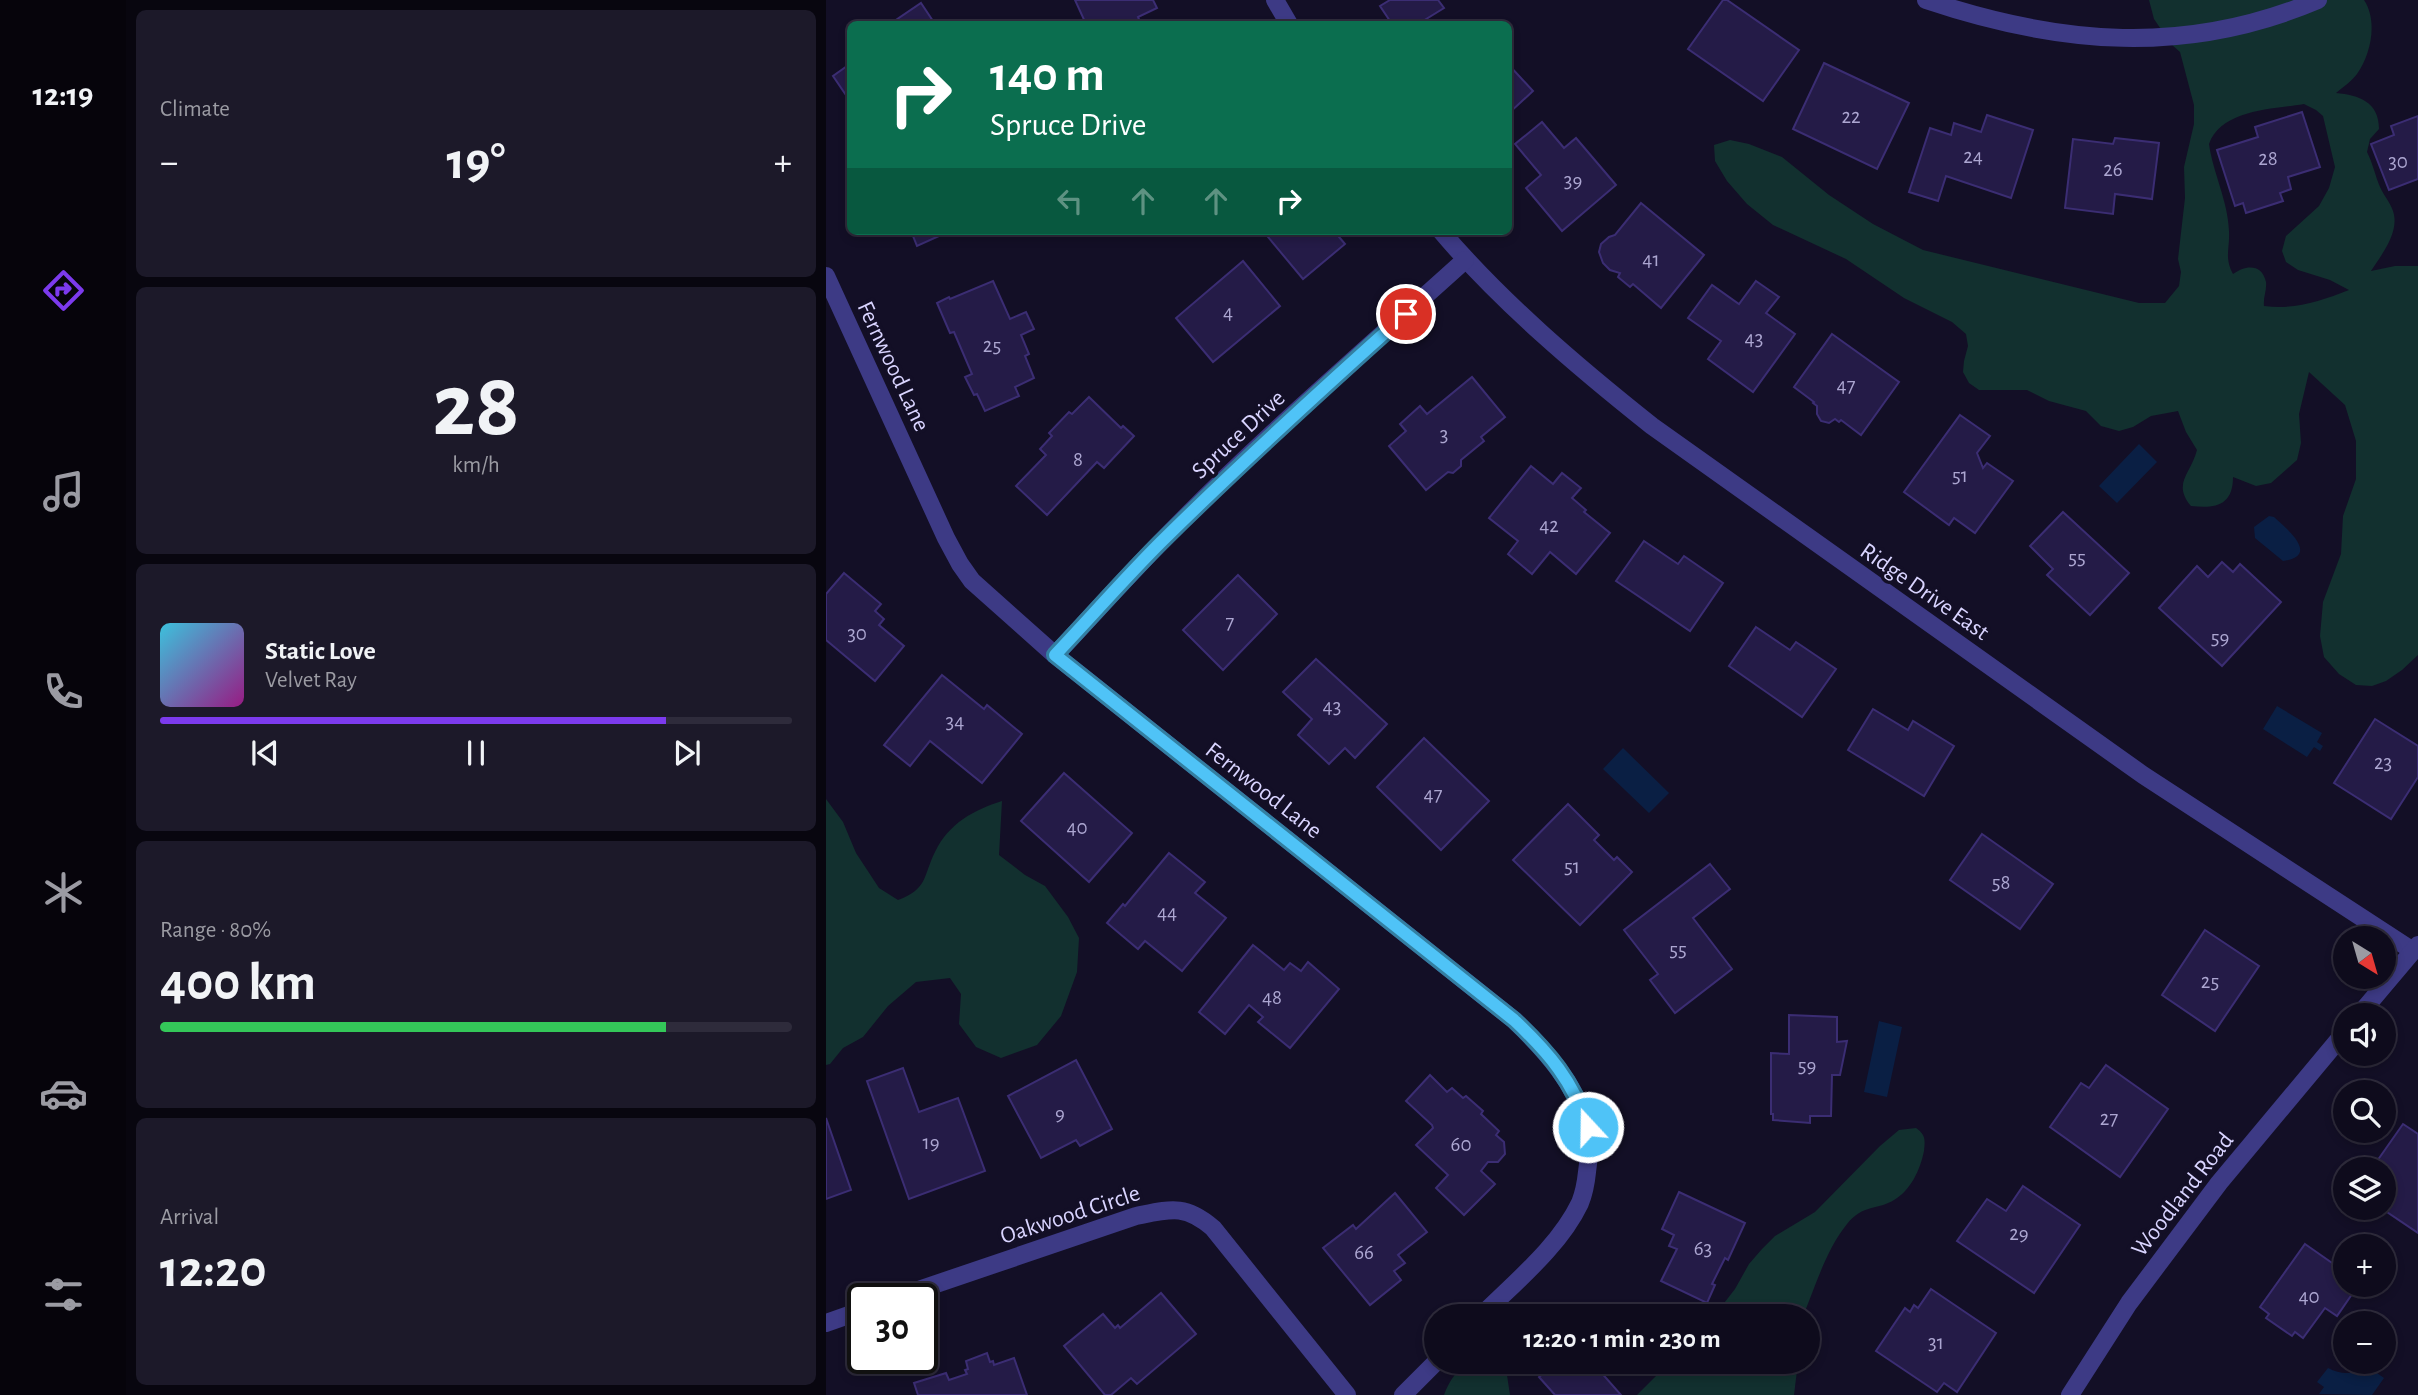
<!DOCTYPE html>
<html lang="en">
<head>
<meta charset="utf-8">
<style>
	:root { --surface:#0e0b1c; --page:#1c1929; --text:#f1f3f6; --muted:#9b9ba3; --line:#2e2b3b; --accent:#7c3aed }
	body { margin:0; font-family:"Alegreya Sans",sans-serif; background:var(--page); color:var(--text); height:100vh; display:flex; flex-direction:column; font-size:26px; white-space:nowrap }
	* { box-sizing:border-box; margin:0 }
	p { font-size:23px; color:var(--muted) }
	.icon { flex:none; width:38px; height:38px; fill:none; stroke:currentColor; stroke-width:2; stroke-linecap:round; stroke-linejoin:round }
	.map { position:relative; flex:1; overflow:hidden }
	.sheet { display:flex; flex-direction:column; gap:10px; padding:10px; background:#08060f; width:700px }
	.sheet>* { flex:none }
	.guide { position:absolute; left:21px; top:21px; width:665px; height:214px; border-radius:10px; box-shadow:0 4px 10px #0003,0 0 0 2px var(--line); background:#0b6e4f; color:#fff; overflow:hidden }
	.needle { width:46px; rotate:143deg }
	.fabs { position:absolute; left:1507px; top:926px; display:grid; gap:14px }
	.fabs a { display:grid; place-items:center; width:63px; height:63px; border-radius:50%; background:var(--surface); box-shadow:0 4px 10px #0003,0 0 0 2px var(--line); font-size:35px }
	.speed { position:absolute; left:21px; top:1283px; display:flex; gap:14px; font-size:35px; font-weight:700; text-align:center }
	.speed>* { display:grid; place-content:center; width:91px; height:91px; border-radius:50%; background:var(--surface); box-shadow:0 4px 10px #0003,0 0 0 2px var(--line); line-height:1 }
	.speed .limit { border:4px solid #111; border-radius:10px; background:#fff; color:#111 }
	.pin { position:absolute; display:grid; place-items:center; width:60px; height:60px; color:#fff; margin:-30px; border:4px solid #fff; border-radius:50%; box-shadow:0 2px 7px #0007 }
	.me { position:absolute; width:77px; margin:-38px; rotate:339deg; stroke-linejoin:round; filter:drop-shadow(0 0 5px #0008) }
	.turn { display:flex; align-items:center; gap:24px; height:147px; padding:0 28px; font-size:32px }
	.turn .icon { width:91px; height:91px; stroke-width:2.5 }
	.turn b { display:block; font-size:49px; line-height:60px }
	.lanes { display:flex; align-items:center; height:66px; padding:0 28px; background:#0003; justify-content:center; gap:35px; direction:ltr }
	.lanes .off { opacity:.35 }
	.big { font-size:52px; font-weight:700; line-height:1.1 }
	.sheet .tile { flex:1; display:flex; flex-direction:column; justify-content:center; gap:10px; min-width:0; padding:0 24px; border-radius:10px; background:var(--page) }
	.sheet .dial { align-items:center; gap:0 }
	.dial b { font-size:91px; line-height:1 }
	.song { display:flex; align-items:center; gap:21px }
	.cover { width:84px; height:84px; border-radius:10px; background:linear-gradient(135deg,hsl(190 70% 55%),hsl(310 70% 35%)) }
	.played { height:7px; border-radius:4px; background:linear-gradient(90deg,var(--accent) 80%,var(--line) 80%) }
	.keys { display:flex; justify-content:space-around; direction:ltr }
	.heat { display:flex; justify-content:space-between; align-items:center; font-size:38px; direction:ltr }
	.charge { height:10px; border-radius:5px; background:linear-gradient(90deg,#34c759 80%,var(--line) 0) }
	.trip { position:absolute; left:598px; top:1304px; width:396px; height:70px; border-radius:35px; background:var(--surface); box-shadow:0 4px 10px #0003,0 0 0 2px var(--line); font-weight:700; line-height:70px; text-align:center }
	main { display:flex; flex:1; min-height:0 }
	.tab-bar { display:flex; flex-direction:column; width:126px; justify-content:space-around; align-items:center; background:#06040b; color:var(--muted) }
	.tab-bar .icon { width:49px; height:49px }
	.tab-bar .selected { color:var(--accent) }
	.tab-bar b { font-size:32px; color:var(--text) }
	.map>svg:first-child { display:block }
	.green { fill:#12302f; fill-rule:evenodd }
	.water { fill:#0a1f44 }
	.building { fill:#241b47; stroke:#3b2d73; stroke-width:2 }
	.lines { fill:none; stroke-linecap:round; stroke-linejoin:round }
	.street { stroke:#3d3a85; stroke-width:18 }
	.route-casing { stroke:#337fa1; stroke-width:18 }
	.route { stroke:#4fc3f7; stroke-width:12 }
	.labels { text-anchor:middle; stroke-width:7; stroke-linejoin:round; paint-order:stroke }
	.number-label { font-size:21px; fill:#aca6d1 }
	.street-label { font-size:24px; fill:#d9d4ff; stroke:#130f26 }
</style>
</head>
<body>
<main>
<nav class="tab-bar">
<b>12:19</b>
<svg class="icon selected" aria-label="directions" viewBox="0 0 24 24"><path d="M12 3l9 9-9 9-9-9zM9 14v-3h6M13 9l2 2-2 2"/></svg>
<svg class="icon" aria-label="music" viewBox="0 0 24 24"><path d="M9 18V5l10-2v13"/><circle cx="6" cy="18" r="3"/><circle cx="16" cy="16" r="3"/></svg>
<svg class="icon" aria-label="phone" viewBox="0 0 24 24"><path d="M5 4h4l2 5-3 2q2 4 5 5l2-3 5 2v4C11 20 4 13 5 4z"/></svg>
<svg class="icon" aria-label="climate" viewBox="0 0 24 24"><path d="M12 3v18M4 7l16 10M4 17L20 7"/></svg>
<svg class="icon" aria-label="car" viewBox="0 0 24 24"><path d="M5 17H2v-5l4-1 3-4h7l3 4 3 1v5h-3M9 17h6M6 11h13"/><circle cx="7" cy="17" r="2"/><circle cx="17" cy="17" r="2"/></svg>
<svg class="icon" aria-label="filters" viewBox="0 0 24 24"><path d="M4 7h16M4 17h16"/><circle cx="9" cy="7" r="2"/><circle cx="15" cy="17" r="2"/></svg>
</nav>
<section class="sheet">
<div class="tile"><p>Climate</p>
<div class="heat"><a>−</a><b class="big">19°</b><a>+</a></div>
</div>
<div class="tile dial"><b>28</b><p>km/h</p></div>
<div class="tile">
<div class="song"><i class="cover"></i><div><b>Static Love</b><p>Velvet Ray</p></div></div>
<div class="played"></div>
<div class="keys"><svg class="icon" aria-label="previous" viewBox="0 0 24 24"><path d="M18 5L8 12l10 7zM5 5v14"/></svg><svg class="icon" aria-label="pause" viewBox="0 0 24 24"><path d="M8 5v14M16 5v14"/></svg><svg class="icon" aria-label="next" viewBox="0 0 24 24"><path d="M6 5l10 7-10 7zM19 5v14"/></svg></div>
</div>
<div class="tile"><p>Range · 80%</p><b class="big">400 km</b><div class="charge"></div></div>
<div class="tile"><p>Arrival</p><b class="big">12:20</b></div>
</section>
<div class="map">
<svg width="1592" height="1395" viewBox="0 0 1592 1395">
	<rect width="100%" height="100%" fill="#130f26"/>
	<!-- green -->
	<g class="green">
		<path d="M1323 0H1538C1552 21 1545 54 1531 74 1526 81 1517 87 1510 93 1533 95 1553 102 1553 129L1544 139 1541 152C1547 164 1549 175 1554 187 1558 196 1564 202 1567 211 1574 232 1556 254 1545 271L1569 266H1592V655L1576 670 1560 681 1546 686 1530 685 1513 674 1498 657 1494 636 1497 602 1515 554 1517 516 1530 479V441L1519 405 1483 372 1473 414 1475 443 1471 460 1445 483 1430 486 1407 477C1407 505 1390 509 1365 506 1346 483 1365 474 1371 450L1360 432 1352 411 1325 416 1307 427 1293 431 1275 426 1260 411 1223 401 1201 390H1153L1143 383 1137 372 1138 361 1142 346 1140 334 1126 322 1078 298 1020 259 947 225 921 204 901 181 889 161 888 145 904 140 923 144 956 157 1003 195 1047 224 1097 250 1313 303H1339L1353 286 1355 272 1352 259 1359 198 1358 167 1368 124V105L1354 52 1345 44 1328 19ZM1478 104 1490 110 1497 116 1509 167 1503 188 1493 206 1460 236 1456 251 1460 262 1472 270 1504 280 1523 290C1495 301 1469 310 1438 306 1437 297 1441 290 1440 282 1436 263 1419 265 1407 274 1398 257 1404 249 1403 231 1402 201 1387 173 1383 144 1395 109 1449 109 1478 104Z"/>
		<path d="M0 799 17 822 30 853 53 888 72 900C102 889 97 876 109 852 123 823 148 810 176 801L173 855 199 875 219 886 242 917 253 938 251 972 235 1016 211 1045 175 1058 150 1047 133 1024 135 994 124 978 90 982 62 1006 37 1037 17 1048 4 1064 0 1065Z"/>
		<path d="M1090 1128C1100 1135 1099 1140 1098 1151 1094 1170 1085 1190 1068 1200 1052 1210 1037 1204 1021 1224 1000 1250 990 1285 977 1316H888L909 1289 923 1264 936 1249 949 1236 989 1212 1054 1146 1073 1130Z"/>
		<path d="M644 1362H679L684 1395H618C623 1381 631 1369 644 1362Z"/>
		<path d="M844 1362H972L968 1395H811Z"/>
	</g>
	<!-- water -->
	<g class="water">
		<path d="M1313 444 1331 462 1291 503 1273 486Z"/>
		<path d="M1443 516 1448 517C1460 528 1495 556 1457 561L1429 538 1428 527Z"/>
		<path d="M1451 706 1496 733 1491 742 1497 746 1494 751 1488 747 1481 757 1437 729Z"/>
		<path d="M797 748 843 793 823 813 777 769Z"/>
		<path d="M1053 1021 1076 1027 1061 1097 1038 1092Z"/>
		<path d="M1541 1366 1558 1378 1546 1395 1493 1394 1498 1387 1491 1382 1502 1368C1516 1375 1527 1375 1541 1366Z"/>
	</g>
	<!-- building -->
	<g class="building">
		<path d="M249 0H327L331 8 312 17 315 24H260Z"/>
		<path d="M564 0H612L618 8 592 24H566L554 6Z"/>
		<path d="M897 0H901L973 50 937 101 862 49Z"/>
		<path d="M95 3 109 24H64Z"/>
		<path d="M998 63 1083 103 1051 169 967 129Z"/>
		<path d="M24 64V101L7 76Z"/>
		<path d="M682 64 707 91 682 114Z"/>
		<path d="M1476 112 1494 167 1462 177 1465 189 1454 193 1457 201 1420 213 1417 203 1409 206 1391 150 1432 137 1429 127Z"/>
		<path d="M1161 115 1207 130 1185 198 1120 176 1112 201 1083 192 1104 128 1125 135 1128 123 1155 132Z"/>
		<path d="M1592 116V179L1563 190 1545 144 1568 135 1565 126Z"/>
		<path d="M716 122 738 148 750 138 790 185 736 231 700 188 715 175 689 144Z"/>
		<path d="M1289 138 1333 143 1326 199 1289 194 1287 214 1239 208 1247 139 1287 144Z"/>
		<path d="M815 203 878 255 835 308 807 284 804 287 792 277 794 273 784 270 777 263 773 252 775 244 783 237 789 235Z"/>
		<path d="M85 231H124L91 246Z"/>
		<path d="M437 231H508L519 244 477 279Z"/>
		<path d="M417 261 454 306 387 362 350 318Z"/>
		<path d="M167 281 184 319 200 312 208 329 195 335 203 354 199 356 208 378 189 387 193 396 159 411 151 394 148 395 139 377 146 374 128 332 124 333 111 303 123 297 124 299Z"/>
		<path d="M930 281 953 297 940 313 969 334 927 392 882 359 895 341 862 318 886 285 913 304Z"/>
		<path d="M1006 334 1073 382 1035 435 1015 420 1013 422 1009 419 1003 423 995 421 991 414V406L987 403 988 402 968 387Z"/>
		<path d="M646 377 679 417 655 437 658 441 635 460V466L627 473 622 472 600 490 563 446 580 431 574 424 594 406 601 414Z"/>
		<path d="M263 397 295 428 297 426 308 436 278 468 271 462 221 515 190 486 220 455 214 449 226 436 223 433 243 412 246 414Z"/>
		<path d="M1134 415 1164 436 1151 453 1157 468 1161 463 1187 481 1149 533 1128 518 1123 525 1078 492Z"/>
		<path d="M705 466 727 484 736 473 755 488 746 498 760 510 758 512 784 533 750 574 724 552 706 574 682 554 692 541 663 518Z"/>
		<path d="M1237 512 1303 573 1264 615 1221 575 1227 569 1204 546Z"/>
		<path d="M818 541 852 564 858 556 897 583 864 631 790 581Z"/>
		<path d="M1396 562 1407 572 1414 564 1455 602 1396 666 1333 608 1371 566 1382 577Z"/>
		<path d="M18 573 55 604 49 611 58 619 53 625 78 646 49 681 0 640V594Z"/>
		<path d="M412 575 451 614 397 670 357 630Z"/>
		<path d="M930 627 964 650 970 642 1010 669 976 717 903 666Z"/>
		<path d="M490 659 561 724 529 758 519 748 503 764 472 735 486 719 457 692Z"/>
		<path d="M116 675 158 709 161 705 196 734 156 783 104 741 84 766 58 745Z"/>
		<path d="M1047 709 1082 730 1087 721 1128 746 1098 796 1022 750Z"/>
		<path d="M1549 719 1592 746V777L1565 819 1508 783Z"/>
		<path d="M598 738 663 801 615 850 551 787Z"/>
		<path d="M238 773 306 833 263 882 195 821Z"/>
		<path d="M742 804 773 835 768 840 788 860 791 857 806 872 754 925 687 860Z"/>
		<path d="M1156 834 1227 884 1194 929 1124 880Z"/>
		<path d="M343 853 379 882 369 893 400 918 356 971 319 941 312 949 281 923 297 904 299 906Z"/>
		<path d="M884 864 904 889 867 918 906 969 849 1013 824 980 832 974 798 930Z"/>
		<path d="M1379 930 1433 966 1389 1031 1336 995Z"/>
		<path d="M427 945 458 970 464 963 475 971 482 962 513 989 464 1048 432 1022 437 1017 423 1005 399 1034 373 1012Z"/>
		<path d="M963 1015 1011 1017V1042L1021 1041 1014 1075H1006L1005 1116H984V1123L947 1120V1114H945V1053L963 1054Z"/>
		<path d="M250 1060 286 1129 254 1146 250 1140 215 1158 182 1096Z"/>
		<path d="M1280 1065 1342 1109 1294 1177 1224 1127 1255 1083 1263 1088Z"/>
		<path d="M77 1068 93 1112 132 1098 159 1171 83 1199 41 1081Z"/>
		<path d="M604 1075 621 1092 626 1088 637 1098 640 1096 657 1111 655 1114 673 1131 670 1135 678 1142 679 1154 672 1162H662L655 1171 669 1184 638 1215 610 1188 622 1175 590 1145 607 1128 606 1125 580 1101Z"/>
		<path d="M0 1118 25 1190 0 1199Z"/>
		<path d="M1577 1124 1592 1134V1233L1555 1208H1558V1169H1551L1553 1167 1549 1164Z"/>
		<path d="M1197 1186 1254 1225 1208 1293 1131 1241 1161 1199 1180 1211Z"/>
		<path d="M853 1192 919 1223 902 1260 899 1258 886 1284 889 1285 881 1303 835 1281 851 1249 843 1246 848 1235 836 1229Z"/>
		<path d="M569 1193 601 1232 572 1255 579 1263 568 1271 575 1280 544 1305 497 1248 527 1225 530 1229Z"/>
		<path d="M1479 1244 1519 1272V1284H1533L1511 1316 1499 1308 1477 1338 1469 1332 1466 1336 1440 1318 1443 1314 1434 1307Z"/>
		<path d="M1105 1289 1170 1333 1131 1392 1118 1383 1111 1392 1050 1351 1079 1308 1084 1312 1088 1305 1092 1308Z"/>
		<path d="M335 1293 370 1334 311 1384 305 1378 285 1395H279L238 1346 277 1314 289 1328 292 1325 294 1328Z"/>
		<path d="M161 1353 164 1362 167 1361 168 1365 188 1358 201 1395H92L88 1383 120 1373 123 1380 141 1374 139 1370 142 1369 140 1361Z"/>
		<path d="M731 1362H766L795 1395H729L713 1377Z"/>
	</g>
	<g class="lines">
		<!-- street -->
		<g class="street">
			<path d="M449 0 463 24"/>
			<path d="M1100 0C1234 45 1360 56 1492 0"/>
			<path d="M615 231C675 302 753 368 826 426L1317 775 1587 951"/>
			<path d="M0 276 120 538 134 564 146 581 229 655 688 1020C731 1061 772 1109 761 1172 760 1182 758 1193 754 1203 733 1247 689 1282 655 1316"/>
			<path d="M229 655C263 619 296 582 331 546 428 445 535 354 639 260"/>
			<path d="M1533 1015 1592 945"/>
			<path d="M69 1298 310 1216C345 1209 359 1204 387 1228L521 1395"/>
			<path d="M0 1323 37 1310"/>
			<path d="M577 1395 611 1361"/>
			<path d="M1244 1395 1303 1303 1393 1183 1519 1032"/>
		</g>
	</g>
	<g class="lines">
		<defs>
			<path id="route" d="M580 314C496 389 414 464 334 543 298 579 264 618 229 655L688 1020C723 1053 747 1081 762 1127"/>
		</defs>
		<!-- route casing -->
		<use href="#route" class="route-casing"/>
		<!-- route -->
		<use href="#route" class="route"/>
	</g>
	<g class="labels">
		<!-- number labels -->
		<g class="number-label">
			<text x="1025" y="123">22</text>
			<text x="1147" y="163">24</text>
			<text x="1442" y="165">28</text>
			<text x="1572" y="168">30</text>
			<text x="1287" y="176">26</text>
			<text x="747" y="187">39</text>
			<text x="825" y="266">41</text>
			<text x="402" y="319">4</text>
			<text x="928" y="345">43</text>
			<text x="166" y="352">25</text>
			<text x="1020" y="392">47</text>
			<text x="618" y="441">3</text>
			<text x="252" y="466">8</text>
			<text x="1134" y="482">51</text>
			<text x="723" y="532">42</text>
			<text x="1251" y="564">55</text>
			<text x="404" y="629">7</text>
			<text x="31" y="640">30</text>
			<text x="1394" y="644">59</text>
			<text x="506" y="713">43</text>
			<text x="129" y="728">34</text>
			<text x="1557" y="769">23</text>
			<text x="607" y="801">47</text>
			<text x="251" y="834">40</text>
			<text x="746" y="873">51</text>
			<text x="1175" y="889">58</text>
			<text x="341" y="919">44</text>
			<text x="852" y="956">55</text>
			<text x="1384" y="988">25</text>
			<text x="446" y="1004">48</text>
			<text x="981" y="1072">59</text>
			<text x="234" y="1120">9</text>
			<text x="1283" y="1125">27</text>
			<text x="105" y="1149">19</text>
			<text x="635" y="1151">60</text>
			<text x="1193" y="1240">29</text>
			<text x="877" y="1255">63</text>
			<text x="538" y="1259">66</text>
			<text x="1483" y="1303">40</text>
			<text x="1110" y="1349">31</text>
		</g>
		<!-- street labels -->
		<g class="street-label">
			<text transform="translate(68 366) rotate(65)" y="8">Fernwood Lane</text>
			<text transform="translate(412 434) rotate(-43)" y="8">Spruce Drive</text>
			<text transform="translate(1099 591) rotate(35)" y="8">Ridge Drive East</text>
			<text transform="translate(438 790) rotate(38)" y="8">Fernwood Lane</text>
			<text transform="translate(1356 1194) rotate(-52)" y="8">Woodland Road</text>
			<text transform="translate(244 1214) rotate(-18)" y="8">Oakwood Circle</text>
		</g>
	</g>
</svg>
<div class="fabs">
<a><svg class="needle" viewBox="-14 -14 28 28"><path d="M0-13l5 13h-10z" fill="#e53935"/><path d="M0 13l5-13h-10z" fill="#9b9ba3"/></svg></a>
<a><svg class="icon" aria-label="sound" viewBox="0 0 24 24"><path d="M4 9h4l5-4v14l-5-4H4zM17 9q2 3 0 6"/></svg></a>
<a><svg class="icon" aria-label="search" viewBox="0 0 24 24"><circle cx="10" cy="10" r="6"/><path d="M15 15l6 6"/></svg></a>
<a><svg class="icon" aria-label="layers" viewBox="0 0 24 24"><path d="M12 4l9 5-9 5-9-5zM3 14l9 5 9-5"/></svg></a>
<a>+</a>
<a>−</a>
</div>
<div class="speed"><div class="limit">30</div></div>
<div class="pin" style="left:580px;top:314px;background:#d93025"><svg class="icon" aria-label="arrive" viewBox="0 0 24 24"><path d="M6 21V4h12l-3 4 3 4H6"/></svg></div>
<svg class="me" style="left:762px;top:1127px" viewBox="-20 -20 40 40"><circle r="17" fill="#4fc3f7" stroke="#fff" stroke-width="3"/><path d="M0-11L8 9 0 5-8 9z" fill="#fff"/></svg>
<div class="trip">12:20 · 1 min · 230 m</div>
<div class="guide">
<div class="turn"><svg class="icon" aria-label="right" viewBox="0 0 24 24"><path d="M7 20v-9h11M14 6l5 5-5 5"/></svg><div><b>140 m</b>Spruce Drive</div></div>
<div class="lanes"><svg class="icon off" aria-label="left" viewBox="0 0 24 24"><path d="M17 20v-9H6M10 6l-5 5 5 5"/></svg><svg class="icon off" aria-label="ahead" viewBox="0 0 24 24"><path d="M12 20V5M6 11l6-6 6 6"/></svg><svg class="icon off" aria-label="ahead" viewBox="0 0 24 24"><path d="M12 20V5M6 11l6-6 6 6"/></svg><svg class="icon" aria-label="right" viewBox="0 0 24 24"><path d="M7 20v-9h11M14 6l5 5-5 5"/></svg></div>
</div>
</div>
</main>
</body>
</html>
